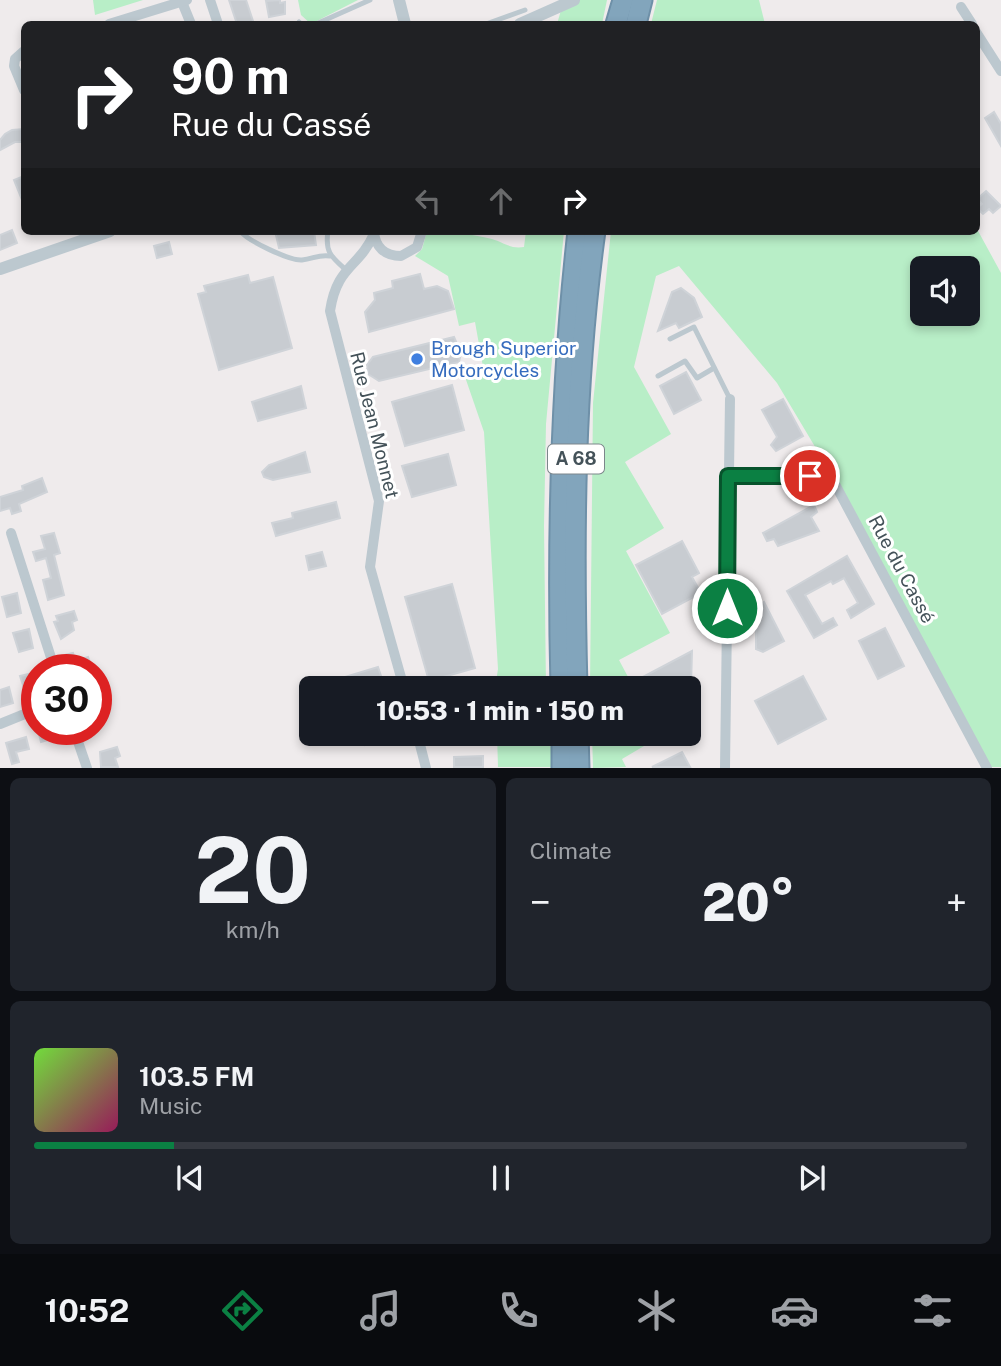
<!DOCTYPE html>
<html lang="en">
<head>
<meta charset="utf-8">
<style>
	:root { --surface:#171b24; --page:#20242c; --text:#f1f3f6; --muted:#9ea1a6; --line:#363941; --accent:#0b8043 }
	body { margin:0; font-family:"Public Sans",sans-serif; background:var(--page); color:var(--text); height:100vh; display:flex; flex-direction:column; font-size:26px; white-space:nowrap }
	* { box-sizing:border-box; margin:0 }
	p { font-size:23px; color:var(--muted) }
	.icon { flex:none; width:38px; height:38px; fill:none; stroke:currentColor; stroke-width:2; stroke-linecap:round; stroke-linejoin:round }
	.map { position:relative; height:768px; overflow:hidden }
	.drawer { display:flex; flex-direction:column; gap:10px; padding:10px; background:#0d0f14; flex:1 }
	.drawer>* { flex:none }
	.guide { position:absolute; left:21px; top:21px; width:959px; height:214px; border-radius:10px; box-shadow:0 4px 10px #0003; background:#202124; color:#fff; overflow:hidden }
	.fabs { position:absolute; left:910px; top:256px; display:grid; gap:14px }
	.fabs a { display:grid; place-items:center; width:70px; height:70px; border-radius:10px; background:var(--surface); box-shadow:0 4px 10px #0003; font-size:35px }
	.speed { position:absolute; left:21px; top:654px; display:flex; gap:14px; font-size:35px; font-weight:700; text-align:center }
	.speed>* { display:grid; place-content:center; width:91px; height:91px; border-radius:50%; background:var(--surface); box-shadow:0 4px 10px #0003; line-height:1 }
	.speed .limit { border:10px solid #d22; background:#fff; color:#111 }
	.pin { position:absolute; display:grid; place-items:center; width:60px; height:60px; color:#fff; margin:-30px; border:4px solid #fff; border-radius:50%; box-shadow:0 2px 7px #0007 }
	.me { position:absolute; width:77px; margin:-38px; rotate:0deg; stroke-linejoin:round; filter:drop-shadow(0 0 5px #0008) }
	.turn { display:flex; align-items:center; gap:24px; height:147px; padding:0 35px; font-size:32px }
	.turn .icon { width:91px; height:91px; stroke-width:2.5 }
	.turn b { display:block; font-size:49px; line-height:60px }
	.lanes { display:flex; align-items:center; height:66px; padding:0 35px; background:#0003; justify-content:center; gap:35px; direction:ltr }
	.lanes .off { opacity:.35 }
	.big { font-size:52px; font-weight:800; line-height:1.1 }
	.drawer .tile { flex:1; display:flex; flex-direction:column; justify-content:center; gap:10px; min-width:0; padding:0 24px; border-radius:10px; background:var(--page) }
	.drawer .dial { align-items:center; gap:0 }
	.dial b { font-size:91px; line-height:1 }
	.song { display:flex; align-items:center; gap:21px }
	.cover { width:84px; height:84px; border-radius:10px; background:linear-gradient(135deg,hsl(100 70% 55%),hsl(330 70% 35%)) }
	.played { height:7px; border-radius:4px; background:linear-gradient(90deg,var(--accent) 15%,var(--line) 15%) }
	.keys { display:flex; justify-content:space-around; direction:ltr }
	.heat { display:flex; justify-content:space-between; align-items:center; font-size:38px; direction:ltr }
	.drawer .tiles { flex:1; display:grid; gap:10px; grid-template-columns:1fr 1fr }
	.tile:last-child { grid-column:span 2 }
	.trip { position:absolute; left:299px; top:676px; width:402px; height:70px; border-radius:10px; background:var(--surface); box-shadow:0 4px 10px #0003; font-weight:800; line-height:70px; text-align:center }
	.dock { display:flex; height:112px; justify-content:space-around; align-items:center; background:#090b0e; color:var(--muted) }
	.dock .icon { width:49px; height:49px }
	.dock .selected { color:var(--accent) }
	.dock b { font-size:32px; color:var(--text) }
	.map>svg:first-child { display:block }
	.green { fill:#b8eec7; fill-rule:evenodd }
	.building { fill:#c8ccd1; stroke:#cfd3d8; stroke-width:2 }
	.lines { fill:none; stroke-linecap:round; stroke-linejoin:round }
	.motorway-casing { stroke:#6e90a8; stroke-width:23 }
	.service { stroke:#bcc8cf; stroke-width:5 }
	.minor { stroke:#bcc8cf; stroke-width:10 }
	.tertiary { stroke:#bcc8cf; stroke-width:12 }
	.motorway { stroke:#82a5bc; stroke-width:19 }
	.route-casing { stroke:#07532c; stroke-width:18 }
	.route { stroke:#0b8043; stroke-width:12 }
	.shop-dot { fill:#3f7fe0; stroke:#fff; stroke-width:2.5 }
	.labels { text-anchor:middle; stroke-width:6; stroke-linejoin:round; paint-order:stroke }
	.shield { fill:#fff; stroke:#7c868b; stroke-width:2 }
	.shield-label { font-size:18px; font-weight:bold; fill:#445259 }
	.shop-label { font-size:19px; fill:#366cbe; stroke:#fff; text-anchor:start }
	.street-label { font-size:19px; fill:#445259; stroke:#fff }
</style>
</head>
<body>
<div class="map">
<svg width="1001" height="768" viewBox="0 0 1001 768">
	<rect width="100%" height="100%" fill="#efebec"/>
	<!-- green -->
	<g class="green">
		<path d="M93 0H143L95 15Z"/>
		<path d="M298 0H358L311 24 301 15Z"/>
		<path d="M564 0H607L602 24H557Z"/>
		<path d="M657 0H759L765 24H651Z"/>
		<path d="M977 229 1001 273V767H987L842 492 777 383 679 266 656 276 634 367 671 434 625 462 664 528 626 551 670 633 619 660 634 688H590L593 403 611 231ZM922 268H968V313H922Z"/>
		<path d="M427 231C448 231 472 234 492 239 505 243 510 249 524 247L526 231H564L546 424 544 526 546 688H495L498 669 484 432 464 374 483 367 475 322 459 326 448 276 415 256 422 249Z"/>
		<path d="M497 733H551L552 767H498Z"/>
		<path d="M592 733H660L661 736 622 759 626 767 593 768Z"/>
	</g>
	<!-- building -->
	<g class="building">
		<path d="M229 0H246L254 24H237Z"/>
		<path d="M280 0V3L285 2V14L269 17 266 1Z"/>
		<path d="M994 112 1001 124V146L985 118Z"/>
		<path d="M24 129V142H15L0 150V140L5 134 12 130Z"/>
		<path d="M24 176V205L14 180Z"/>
		<path d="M986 191 1001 206 993 213 989 209 983 214 977 208 982 204 977 199Z"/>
		<path d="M12 230 17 243 0 250V235Z"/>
		<path d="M275 231H314L316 245 279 248Z"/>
		<path d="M169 242 172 254 157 258 154 246Z"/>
		<path d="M420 274 424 289 437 286 448 291 454 309 369 332 365 312 375 300 374 293 393 288 392 281Z"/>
		<path d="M248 275 250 283 273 277 292 348 219 370 198 294 206 292 204 286Z"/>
		<path d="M681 288 694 298 702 317 679 328 676 323 658 331 672 292Z"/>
		<path d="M454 337 461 353 459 362 379 381 368 374 367 365 373 357Z"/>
		<path d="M686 372 701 400 674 414 660 386Z"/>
		<path d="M452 385 464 430 405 446 392 402Z"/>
		<path d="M301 386 306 408 258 421 252 402Z"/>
		<path d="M783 399 803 436 776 451 771 445 777 437 762 410Z"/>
		<path d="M305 452 310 472 273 480 264 477 262 472 269 465Z"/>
		<path d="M448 454 456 485 412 497 402 466Z"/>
		<path d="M42 478 47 492 19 504 21 511 12 514 10 508 0 511V497L23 490 22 486Z"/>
		<path d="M336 502 340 518 276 536 272 523 293 518 292 513Z"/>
		<path d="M814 505 817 512 811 517 819 531 778 546 774 539 767 541 763 533Z"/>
		<path d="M54 533 60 553 54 555 64 595 48 600 43 580 51 578 46 558 36 561 33 552 45 549 41 536Z"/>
		<path d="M682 541 699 573 692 577 701 593 662 614 636 565Z"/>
		<path d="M322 552 326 566 309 570 306 556Z"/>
		<path d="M847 556 874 604 851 618 847 610 858 603 844 578 833 584 831 581 805 595 822 624 833 618 837 625 814 638 787 591Z"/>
		<path d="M452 584 475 668 429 681 405 597Z"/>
		<path d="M17 593 21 613 7 617 2 597Z"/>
		<path d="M764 602 784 641 763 652 756 649V629L757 606Z"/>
		<path d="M74 611 77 620 72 622 74 630 61 639 54 622 58 621 56 616Z"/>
		<path d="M885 628 904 666 878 679 859 641Z"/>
		<path d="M29 629 33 648 19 652 13 633Z"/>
		<path d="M692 651 691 686 647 688 641 678Z"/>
		<path d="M73 653 76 661 88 657 91 665 86 667 87 670H70L65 655Z"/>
		<path d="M378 667 385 688H316L315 686Z"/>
		<path d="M37 672V692L26 694 20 676Z"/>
		<path d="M803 676 826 719 778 744 755 701Z"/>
		<path d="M9 687 13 703 0 707V690Z"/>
		<path d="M38 730H60L62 736 41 742Z"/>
		<path d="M362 733H398V736L365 745Z"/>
		<path d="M26 737 29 749 16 752 19 762 12 764 6 743Z"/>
		<path d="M117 747 120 756 115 758 118 767H101L100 752Z"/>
		<path d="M682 752 690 767H652Z"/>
		<path d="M483 756V767H454V757Z"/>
	</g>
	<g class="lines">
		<defs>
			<g id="motorway">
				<path d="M616 24 623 0"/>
				<path d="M636 24 642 0"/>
				<path d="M561 688C557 534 561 383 578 231"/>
				<path d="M577 688C573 535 574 383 595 231"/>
				<path d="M562 733V768"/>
				<path d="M578 733 579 768"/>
			</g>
		</defs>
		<!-- motorway casing -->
		<use href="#motorway" class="motorway-casing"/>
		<!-- service -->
		<g class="service">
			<path d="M299 22 301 24"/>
			<path d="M316 24 370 0"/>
			<path d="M486 24 525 10"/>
			<path d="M240 231C248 241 290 261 302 260 313 259 319 254 330 256"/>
			<path d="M328 231C325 251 330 256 345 269"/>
			<path d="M670 339 694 327 730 399"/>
			<path d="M658 376 685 361 697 378 714 368"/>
		</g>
		<!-- minor -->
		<g class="minor">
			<path d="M210 0 218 24"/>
			<path d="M182 2 191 24"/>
			<path d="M961 7 972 24"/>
			<path d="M109 24 187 0"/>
			<path d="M976 32 1001 71"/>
			<path d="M24 51 15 59 14 66 24 90"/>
			<path d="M374 231C375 247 385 256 401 256L417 247 422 231"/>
			<path d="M374 234C359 268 337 265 330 311L379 501 370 567 404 688"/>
			<path d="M728 476 820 477 835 484 987 768"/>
			<path d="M11 533 55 670"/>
			<path d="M0 724 37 709"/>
			<path d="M74 730 87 768"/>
			<path d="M417 733 426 768"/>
			<path d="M725 768 730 399"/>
		</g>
		<!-- tertiary -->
		<g class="tertiary">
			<path d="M399 0 405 24"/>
			<path d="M520 24 574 0"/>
			<path d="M0 269 110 231"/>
		</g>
		<!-- motorway -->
		<use href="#motorway" class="motorway"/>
	</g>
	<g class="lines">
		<defs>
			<path id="route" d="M727 608 728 476H810"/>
		</defs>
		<!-- route casing -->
		<use href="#route" class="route-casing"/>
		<!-- route -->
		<use href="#route" class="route"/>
	</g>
	<!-- markers -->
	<circle class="shop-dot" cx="417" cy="359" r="7"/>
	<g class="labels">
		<!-- shield labels -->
		<rect class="shield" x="548" y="444.5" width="56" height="29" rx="5"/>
		<g class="shield-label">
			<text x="576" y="465">A 68</text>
		</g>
		<!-- shop labels -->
		<g class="shop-label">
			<text x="431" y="355">Brough Superior<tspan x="431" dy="22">Motorcycles</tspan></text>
		</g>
		<!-- street labels -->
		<g class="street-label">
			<text transform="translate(375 425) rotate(76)" y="7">Rue Jean Monnet</text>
			<text transform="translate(902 569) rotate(62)" y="7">Rue du Cassé</text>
		</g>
	</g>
</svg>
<div class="fabs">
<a><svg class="icon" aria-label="sound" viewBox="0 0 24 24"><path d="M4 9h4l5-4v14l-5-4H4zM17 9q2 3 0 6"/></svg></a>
</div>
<div class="speed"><div class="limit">30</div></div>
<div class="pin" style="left:810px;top:476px;background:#d93025"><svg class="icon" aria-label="arrive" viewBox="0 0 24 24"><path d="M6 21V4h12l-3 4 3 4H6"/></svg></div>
<svg class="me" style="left:727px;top:608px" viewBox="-20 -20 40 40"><circle r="17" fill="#0b8043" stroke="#fff" stroke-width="3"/><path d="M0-11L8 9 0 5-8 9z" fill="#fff"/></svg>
<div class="trip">10:53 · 1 min · 150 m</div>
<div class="guide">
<div class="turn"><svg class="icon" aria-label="right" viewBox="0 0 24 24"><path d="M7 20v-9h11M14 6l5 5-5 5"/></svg><div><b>90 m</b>Rue du Cassé</div></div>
<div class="lanes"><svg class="icon off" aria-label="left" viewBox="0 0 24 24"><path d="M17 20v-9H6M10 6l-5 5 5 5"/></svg><svg class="icon off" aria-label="ahead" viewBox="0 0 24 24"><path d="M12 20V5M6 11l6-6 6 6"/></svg><svg class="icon" aria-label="right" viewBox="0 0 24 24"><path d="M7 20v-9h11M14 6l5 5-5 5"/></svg></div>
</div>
</div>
<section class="drawer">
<div class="tiles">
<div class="tile dial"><b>20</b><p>km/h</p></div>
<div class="tile"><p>Climate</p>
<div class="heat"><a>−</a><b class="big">20°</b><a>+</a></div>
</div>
<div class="tile">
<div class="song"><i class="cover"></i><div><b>103.5 FM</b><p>Music</p></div></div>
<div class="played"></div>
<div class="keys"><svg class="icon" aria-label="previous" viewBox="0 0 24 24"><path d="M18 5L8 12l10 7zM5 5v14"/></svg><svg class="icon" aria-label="pause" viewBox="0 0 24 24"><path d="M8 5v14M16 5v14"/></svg><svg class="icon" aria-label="next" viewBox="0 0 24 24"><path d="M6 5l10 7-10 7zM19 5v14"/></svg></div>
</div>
</div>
</section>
<nav class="dock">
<b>10:52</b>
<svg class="icon selected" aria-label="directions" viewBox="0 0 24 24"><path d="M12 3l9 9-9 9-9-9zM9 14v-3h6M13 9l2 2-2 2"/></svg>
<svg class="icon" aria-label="music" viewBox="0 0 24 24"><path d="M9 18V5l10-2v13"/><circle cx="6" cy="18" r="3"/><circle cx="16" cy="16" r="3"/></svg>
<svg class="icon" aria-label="phone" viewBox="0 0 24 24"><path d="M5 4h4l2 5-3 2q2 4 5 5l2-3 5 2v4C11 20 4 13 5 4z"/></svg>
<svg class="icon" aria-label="climate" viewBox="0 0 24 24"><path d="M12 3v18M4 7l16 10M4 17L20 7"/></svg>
<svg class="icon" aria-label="car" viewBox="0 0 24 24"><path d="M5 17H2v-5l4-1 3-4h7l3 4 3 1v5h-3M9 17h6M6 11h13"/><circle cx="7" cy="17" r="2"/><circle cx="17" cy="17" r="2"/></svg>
<svg class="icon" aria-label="filters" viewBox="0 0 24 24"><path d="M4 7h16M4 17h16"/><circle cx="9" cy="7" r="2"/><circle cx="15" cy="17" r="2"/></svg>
</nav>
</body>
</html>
